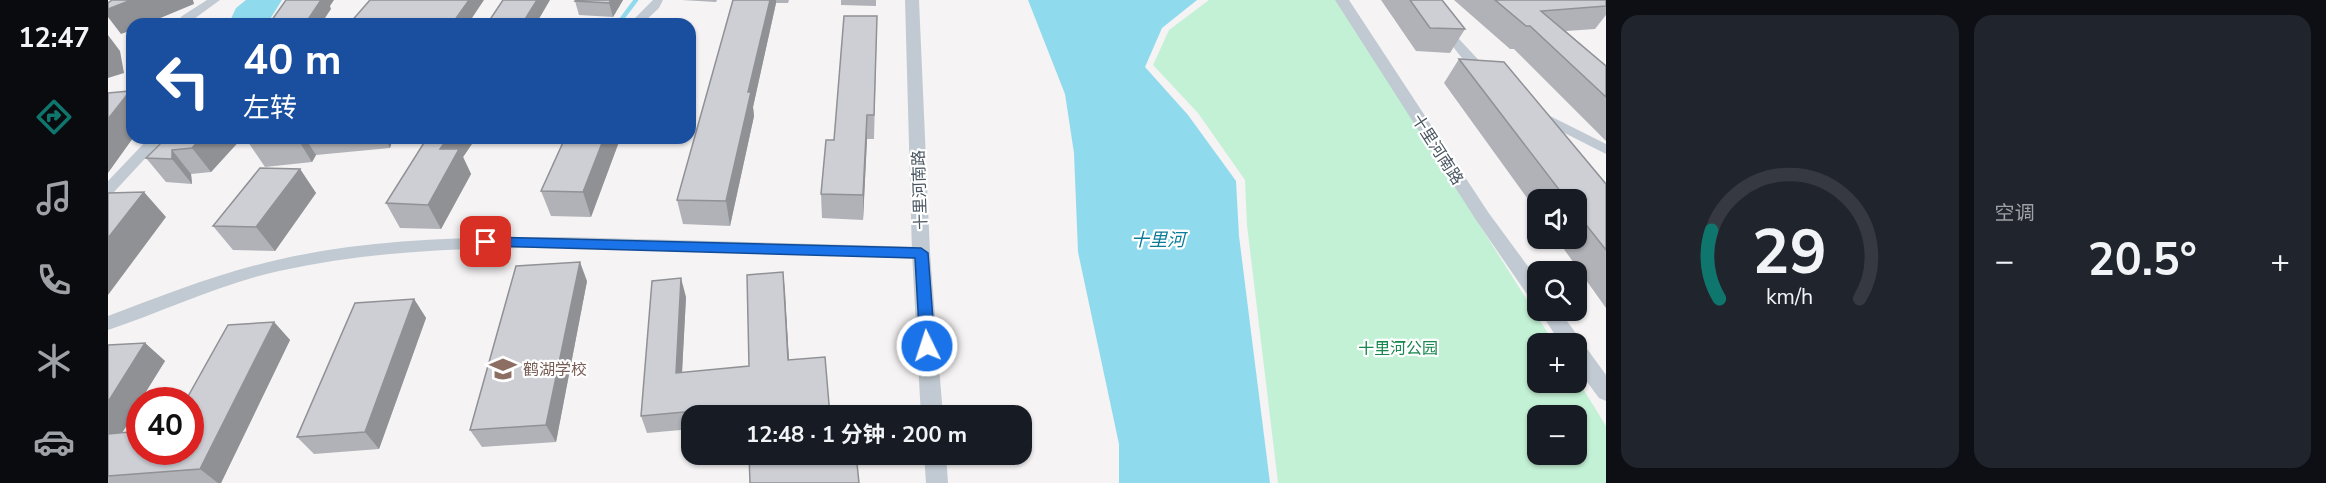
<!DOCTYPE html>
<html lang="zh">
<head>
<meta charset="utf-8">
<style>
	:root { --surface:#171b24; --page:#20242c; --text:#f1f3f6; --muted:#9ea1a6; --line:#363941; --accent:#0f766e }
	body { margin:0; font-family:"Nunito Sans","Noto Sans SC",sans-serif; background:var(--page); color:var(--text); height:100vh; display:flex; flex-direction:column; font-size:22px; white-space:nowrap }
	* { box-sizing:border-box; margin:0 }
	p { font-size:20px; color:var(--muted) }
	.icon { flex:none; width:33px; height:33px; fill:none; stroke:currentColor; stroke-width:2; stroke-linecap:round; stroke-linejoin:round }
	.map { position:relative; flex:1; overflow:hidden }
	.panel { display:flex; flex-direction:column; gap:15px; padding:15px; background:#0d0f14; width:720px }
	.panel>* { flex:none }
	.banner { position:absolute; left:18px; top:18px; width:570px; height:126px; border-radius:18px; box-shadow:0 2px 4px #0004; background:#1a4fa0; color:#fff; overflow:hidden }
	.controls { position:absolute; left:1419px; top:189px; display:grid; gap:12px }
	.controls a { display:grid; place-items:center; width:60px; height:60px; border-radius:12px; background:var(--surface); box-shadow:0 2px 4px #0004; font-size:30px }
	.speed { position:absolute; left:18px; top:387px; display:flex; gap:12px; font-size:30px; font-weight:700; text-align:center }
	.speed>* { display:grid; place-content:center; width:78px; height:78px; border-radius:50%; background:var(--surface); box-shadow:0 2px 4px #0004; line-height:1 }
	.speed .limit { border:9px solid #d22; background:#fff; color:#111 }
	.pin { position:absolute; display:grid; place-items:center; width:51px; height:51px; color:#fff; margin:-26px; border-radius:12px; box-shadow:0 3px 9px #0006 }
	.me { position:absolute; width:66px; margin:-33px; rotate:356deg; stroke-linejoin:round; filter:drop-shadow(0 0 4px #0008) }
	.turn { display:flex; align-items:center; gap:21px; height:126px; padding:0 18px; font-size:27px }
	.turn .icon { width:78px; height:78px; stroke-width:2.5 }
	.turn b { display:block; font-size:42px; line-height:51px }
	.big { font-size:45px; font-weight:700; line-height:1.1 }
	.panel .widget { flex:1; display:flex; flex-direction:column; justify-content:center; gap:9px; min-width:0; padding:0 21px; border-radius:18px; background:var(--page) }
	.panel .dial { align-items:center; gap:0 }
	.dial svg { height:156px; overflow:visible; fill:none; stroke:var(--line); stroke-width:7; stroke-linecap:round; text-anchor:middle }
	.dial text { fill:var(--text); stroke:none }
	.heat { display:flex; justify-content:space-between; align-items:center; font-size:33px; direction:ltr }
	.panel .tiles { flex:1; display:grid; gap:15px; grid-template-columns:repeat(2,1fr) }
	.trip { position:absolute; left:573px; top:405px; width:351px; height:60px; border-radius:18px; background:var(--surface); box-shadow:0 2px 4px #0004; font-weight:700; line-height:60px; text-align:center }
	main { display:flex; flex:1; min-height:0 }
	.dock { display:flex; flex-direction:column; width:108px; justify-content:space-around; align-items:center; background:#090b0e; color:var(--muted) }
	.dock .icon { width:42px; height:42px }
	.dock .on { color:var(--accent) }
	.dock b { font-size:27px; color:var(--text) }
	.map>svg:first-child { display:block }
	.green { fill:#c3f1d5; fill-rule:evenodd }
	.water { fill:#90daee }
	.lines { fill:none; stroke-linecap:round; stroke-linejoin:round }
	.stream { stroke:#90daee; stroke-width:4.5 }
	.minor { fill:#c1cad2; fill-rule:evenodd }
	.tertiary { fill:#c1cad2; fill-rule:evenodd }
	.wall { fill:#b0b2b7 }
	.shaded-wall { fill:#909195 }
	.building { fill:#cdcfd5; stroke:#909195; stroke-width:1.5 }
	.route { fill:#1a73e8; stroke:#114b97; stroke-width:1.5 }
	.labels { text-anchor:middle; stroke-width:4.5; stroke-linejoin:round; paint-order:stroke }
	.street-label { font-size:16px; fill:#4a5661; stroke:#fff }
	.park-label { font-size:16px; fill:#17864f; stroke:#fff }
	.education-label { font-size:16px; fill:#785e54; stroke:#fff; text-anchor:start }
	.water-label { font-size:18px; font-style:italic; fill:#0c7c9b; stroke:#fff }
</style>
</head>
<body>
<main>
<nav class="dock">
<b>12:47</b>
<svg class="icon on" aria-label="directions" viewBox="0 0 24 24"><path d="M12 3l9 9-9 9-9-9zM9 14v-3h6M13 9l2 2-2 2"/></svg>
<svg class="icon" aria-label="music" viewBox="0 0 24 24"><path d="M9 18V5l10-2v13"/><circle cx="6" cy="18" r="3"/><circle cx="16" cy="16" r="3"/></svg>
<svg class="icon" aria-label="phone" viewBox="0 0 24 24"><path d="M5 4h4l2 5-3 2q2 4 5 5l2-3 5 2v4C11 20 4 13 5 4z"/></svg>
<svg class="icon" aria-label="climate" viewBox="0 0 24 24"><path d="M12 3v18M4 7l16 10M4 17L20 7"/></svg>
<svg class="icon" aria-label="car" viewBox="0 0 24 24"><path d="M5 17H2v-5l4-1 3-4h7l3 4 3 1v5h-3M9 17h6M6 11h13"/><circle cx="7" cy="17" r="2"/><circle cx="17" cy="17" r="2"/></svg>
</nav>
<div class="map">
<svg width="1498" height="483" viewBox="0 0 1498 483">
	<rect width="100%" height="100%" fill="#f5f3f3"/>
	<!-- green -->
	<path class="green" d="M1101 0H1230L1446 343 1430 344V382H1468L1469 379 1498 426V483H1170L1139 225 1137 180 1090 113 1045 65 1061 30ZM1430 416H1468V454H1430Z"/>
	<!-- water -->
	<g class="water">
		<path d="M138 0H174L159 24 121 23 128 8Z"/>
		<path d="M920 0H1089L1054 28 1037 67 1080 115 1128 181 1131 236 1162 483H1011V444L970 252 966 153 957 94Z"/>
	</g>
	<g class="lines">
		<!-- stream -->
		<path class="stream" d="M510 24 528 0"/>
		<!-- minor -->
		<g class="minor">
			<path d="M99 0H112L79 24H67L74 16Z"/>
			<path d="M545 0H555L551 8 534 24H521Z"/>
			<path d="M1322 0H1332L1351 39 1379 69V75H1371C1347 54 1332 30 1322 0Z"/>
			<path d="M1432 111 1498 144V154L1427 118 1426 115 1427 112Z"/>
			<path d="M41 138H56L5 193 0 195V181Z"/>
			<path d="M456 237 813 247 818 249 821 253 818 257 813 259C722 255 632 253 541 250 418 247 293 244 171 271 112 284 57 311 0 330V316C56 295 111 273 169 260 263 238 360 237 456 237Z"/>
		</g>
		<!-- tertiary -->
		<g class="tertiary">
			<path d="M797 0H811L822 253 835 416H813L804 253Z"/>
			<path d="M1227 0H1241L1380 212 1430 280V302L1423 300 1368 220Z"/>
			<path d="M1431 310H1451L1498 375V401L1491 398 1468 367V344H1453Z"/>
			<path d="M816 454H838L840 483H818Z"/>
		</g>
	</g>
	<!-- wall -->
	<g class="wall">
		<path d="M515 0 505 17 471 15 467 1Z"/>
		<path d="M574 0H609L608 2Z"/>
		<path d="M625 0H681L680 3H668L645 107 646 116 622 226 575 224 569 200Z"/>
		<path d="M733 0H768V6L733 5Z"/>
		<path d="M1273 0H1334L1357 29 1342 53 1308 51Z"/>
		<path d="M1346 0H1498V15L1487 29 1458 31 1498 66V141L1406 49H1402Z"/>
		<path d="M769 16 766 139H759L755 220 714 218 713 194 726 140Z"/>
		<path d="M1351 59 1498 184V308L1448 238H1468V200H1430V213L1336 83Z"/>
		<path d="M58 138H134L103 172 83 174 84 184 58 182 38 158Z"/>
		<path d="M142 138H285L282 148 208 155 204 162 157 167 140 142Z"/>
		<path d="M319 138H368L355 157 363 174 333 229 292 228 278 203Z"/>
		<path d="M412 138H435L434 140Z"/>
		<path d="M457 138H525L524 140 512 139 483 217 443 216 433 191Z"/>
		<path d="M192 169 208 193 167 251 125 250 105 226Z"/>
		<path d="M675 272 681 360 722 416H584V429L539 433 533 416 578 297 574 373 641 366Z"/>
		<path d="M479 281 448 442 374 447 362 430Z"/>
		<path d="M306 299 318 318 271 449 206 454 189 437Z"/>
		<path d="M166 322 182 340 113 483H0V345L37 343 57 361 32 400V404L14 433 82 452Z"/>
	</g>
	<!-- shaded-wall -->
	<g class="shaded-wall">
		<path d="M23 0H85L86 4 38 24H24V30L13 34 0 17V9Z"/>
		<path d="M213 0H226L222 6 223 9 213 24H197Z"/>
		<path d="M361 0H376L360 24H344Z"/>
		<path d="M429 0H442L428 24H414Z"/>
		<path d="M503 0H515L505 17 501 3Z"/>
		<path d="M662 0H668V3L645 107 646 116 622 226 618 201 640 92Z"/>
		<path d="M0 35 12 51 16 73 0 78Z"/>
		<path d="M22 91 24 93V138H25L0 173V119Z"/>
		<path d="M759 115V139L755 220V195Z"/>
		<path d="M93 138H134L103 172 84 148Z"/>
		<path d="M189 138H197L208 155 204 162Z"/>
		<path d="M277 138H285L282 148Z"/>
		<path d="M340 138H368L355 157 363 174 333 229 320 205 332 149Z"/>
		<path d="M496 138H511L512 139 483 217 475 192Z"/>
		<path d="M64 150 83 174 84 184 64 159Z"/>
		<path d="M192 169 208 193 167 251 148 227Z"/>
		<path d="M36 192 58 217 0 295V238Z"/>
		<path d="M472 262 479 281 448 442 438 425Z"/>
		<path d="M675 272 677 291 682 378 680 360Z"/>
		<path d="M573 278 578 297 573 391 568 373Z"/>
		<path d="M306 299 318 318 271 449 257 432Z"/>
		<path d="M166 322 182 340 113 483H110L92 469Z"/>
		<path d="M37 343 57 361 33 400H32V404L2 452 0 451V402Z"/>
	</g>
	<!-- building -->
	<g class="building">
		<path d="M4 0H23L0 9V3Z"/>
		<path d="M178 0H213L197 24H161Z"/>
		<path d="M262 0H361L344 24H241Z"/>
		<path d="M395 0H429L414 24H379Z"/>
		<path d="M468 0H503L501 3 467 1Z"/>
		<path d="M625 0H662L640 92H643L618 201 569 200Z"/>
		<path d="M1302 0H1334L1357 29 1322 28Z"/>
		<path d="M1387 0H1498V6L1433 11 1498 66V97L1422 26H1418Z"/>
		<path d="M736 16H769L766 115H759L755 195 713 194 718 140H726Z"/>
		<path d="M1351 59 1396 62 1498 184V250L1468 212V200H1459Z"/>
		<path d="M22 91 0 119V93Z"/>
		<path d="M58 138H93L84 148 64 150V159L38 158Z"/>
		<path d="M142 138H185L140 142Z"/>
		<path d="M319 138H340L332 149H351L320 205 278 203Z"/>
		<path d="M457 138H496L475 192 433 191Z"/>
		<path d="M152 168 192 169 148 227 105 226Z"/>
		<path d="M36 192 0 238V193Z"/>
		<path d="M472 262 438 425 362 430 408 266Z"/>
		<path d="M675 272 680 360 717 357 722 416H641V406L533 416 544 281 573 278 568 373 641 366 639 275Z"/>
		<path d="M306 299 257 432 189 437 247 303Z"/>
		<path d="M166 322 92 469 0 476V434L32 431V452H82V400H78L120 325Z"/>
		<path d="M37 343 0 402V345Z"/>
		<path d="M641 454H748L751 483H642Z"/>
	</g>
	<!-- route -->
	<path class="route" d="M378 237 813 248 820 253 827 346 825 350 819 352 814 350 812 346 807 258 378 246 371 242Z"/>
	<!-- icons -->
	<defs>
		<symbol id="school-bare" viewBox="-9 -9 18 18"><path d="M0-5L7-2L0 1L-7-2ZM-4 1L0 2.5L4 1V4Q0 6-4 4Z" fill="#8d6e63" stroke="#fff" stroke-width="2.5" paint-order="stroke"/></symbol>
	</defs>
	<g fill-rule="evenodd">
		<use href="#school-bare" x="376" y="350" width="38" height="38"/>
	</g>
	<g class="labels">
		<!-- street labels -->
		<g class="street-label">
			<text transform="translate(1330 149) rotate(57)" y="6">十里河南路</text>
			<text transform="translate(811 190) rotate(-92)" y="6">十里河南路</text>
		</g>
		<!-- park labels -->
		<g class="park-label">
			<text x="1290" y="354">十里河公园</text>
		</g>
		<!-- education labels -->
		<g class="education-label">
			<text x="415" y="375">鹤湖学校</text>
		</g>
		<!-- water labels -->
		<g class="water-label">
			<text x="1050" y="246">十里河</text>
		</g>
	</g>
</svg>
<div class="controls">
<a><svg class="icon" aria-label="sound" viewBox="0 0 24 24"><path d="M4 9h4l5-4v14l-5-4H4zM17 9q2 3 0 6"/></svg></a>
<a><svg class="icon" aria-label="search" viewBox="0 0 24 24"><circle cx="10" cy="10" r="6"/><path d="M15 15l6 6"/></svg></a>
<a>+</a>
<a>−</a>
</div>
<div class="speed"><div class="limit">40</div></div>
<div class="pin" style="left:378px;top:242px;background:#d93025"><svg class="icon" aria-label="arrive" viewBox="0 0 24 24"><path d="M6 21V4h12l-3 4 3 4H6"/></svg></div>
<svg class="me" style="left:819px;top:346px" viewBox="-20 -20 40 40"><circle r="17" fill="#1a73e8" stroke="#fff" stroke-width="3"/><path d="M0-11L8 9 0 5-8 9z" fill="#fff"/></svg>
<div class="trip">12:48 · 1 分钟 · 200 m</div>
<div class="banner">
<div class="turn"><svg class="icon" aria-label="left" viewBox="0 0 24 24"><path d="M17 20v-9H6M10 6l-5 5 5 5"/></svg><div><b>40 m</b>左转</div></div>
</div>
</div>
<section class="panel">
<div class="tiles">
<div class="widget dial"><svg viewBox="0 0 100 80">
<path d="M14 69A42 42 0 1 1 86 69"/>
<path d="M14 69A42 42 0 0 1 10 34" stroke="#0f766e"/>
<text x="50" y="56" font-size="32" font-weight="700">29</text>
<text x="50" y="72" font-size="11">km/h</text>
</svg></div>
<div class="widget"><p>空调</p>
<div class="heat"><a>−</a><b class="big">20.5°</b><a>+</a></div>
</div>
</div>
</section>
</main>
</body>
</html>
